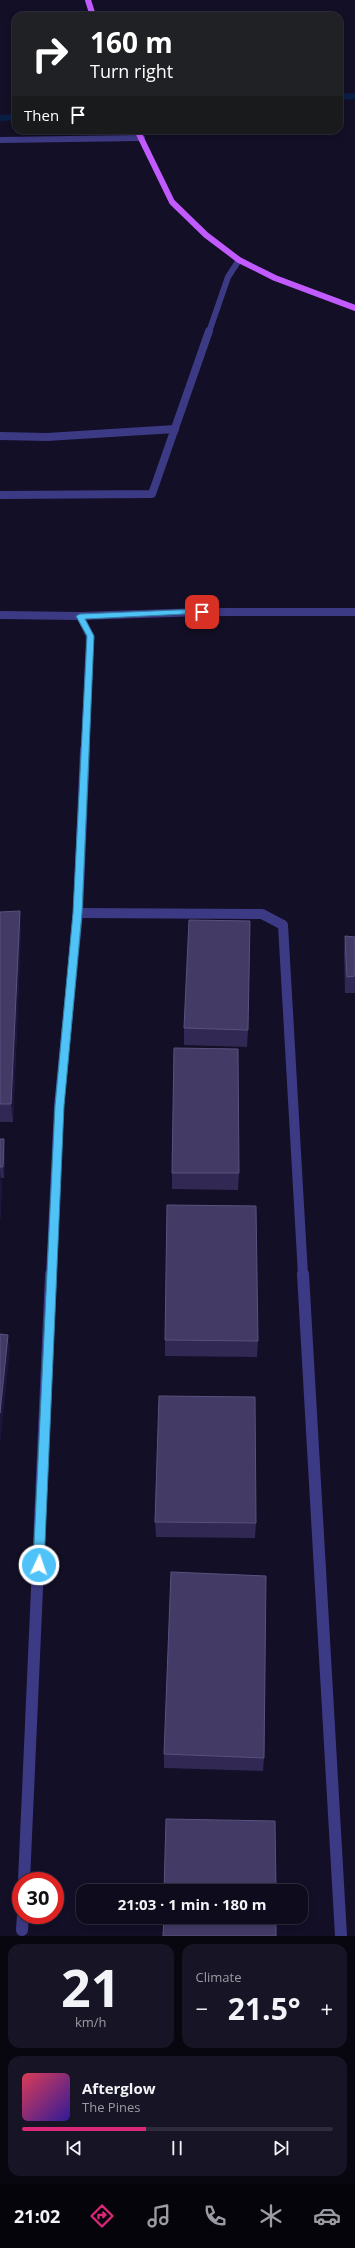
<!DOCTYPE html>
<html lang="en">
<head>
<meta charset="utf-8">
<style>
	:root { --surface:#0e0b1c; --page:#171425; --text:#f1f3f6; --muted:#9b9ba3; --line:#2e2b3b; --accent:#db2777 }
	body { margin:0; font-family:"Open Sans",sans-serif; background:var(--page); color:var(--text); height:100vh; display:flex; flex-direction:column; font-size:15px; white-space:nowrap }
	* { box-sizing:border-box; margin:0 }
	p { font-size:13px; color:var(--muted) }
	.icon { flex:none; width:22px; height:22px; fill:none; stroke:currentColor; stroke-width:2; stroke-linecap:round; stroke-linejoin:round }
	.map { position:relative; height:1936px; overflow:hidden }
	.sheet { display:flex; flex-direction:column; gap:8px; padding:8px; background:#08060f; flex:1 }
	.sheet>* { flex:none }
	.hud { position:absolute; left:12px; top:12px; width:331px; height:122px; border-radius:12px; box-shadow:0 2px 6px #0003,0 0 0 1px var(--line); background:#202124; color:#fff; overflow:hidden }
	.speed { position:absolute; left:12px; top:1872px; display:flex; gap:8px; font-size:20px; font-weight:700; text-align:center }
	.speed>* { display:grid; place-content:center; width:52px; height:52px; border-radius:50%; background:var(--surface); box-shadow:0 2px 6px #0003,0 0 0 1px var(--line); line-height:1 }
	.speed .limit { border:6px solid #d22; background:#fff; color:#111 }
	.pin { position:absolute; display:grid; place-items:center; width:34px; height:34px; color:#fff; margin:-17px; border-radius:8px; box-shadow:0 2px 6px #0006 }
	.me { position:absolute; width:44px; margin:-22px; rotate:3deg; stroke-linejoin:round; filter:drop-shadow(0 0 3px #0008) }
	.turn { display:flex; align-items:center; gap:14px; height:84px; padding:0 12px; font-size:18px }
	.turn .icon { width:52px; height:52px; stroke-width:2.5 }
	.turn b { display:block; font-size:28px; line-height:34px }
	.then { display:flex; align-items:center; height:38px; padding:0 12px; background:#0003; gap:8px; font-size:15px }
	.big { font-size:30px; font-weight:700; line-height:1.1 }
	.sheet .card { flex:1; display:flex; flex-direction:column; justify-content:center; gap:6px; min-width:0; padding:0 14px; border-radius:12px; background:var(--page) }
	.sheet .dial { align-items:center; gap:0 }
	.dial b { font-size:52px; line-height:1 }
	.song { display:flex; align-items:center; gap:12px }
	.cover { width:48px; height:48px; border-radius:6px; background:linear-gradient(135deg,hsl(350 70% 55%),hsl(250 70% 35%)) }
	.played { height:4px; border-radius:2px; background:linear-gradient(90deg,var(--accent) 40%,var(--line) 40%) }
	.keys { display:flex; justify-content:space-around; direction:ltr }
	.heat { display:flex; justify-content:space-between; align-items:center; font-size:22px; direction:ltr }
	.sheet .tiles { flex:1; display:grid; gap:8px; grid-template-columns:1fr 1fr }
	.card:last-child { grid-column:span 2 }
	.trip { position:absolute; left:76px; top:1884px; width:232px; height:40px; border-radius:12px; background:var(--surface); box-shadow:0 2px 6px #0003,0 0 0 1px var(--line); font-weight:700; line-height:40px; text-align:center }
	.menu { display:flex; height:64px; justify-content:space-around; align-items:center; background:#06040b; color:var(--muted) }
	.menu .icon { width:28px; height:28px }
	.menu .on { color:var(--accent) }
	.menu b { font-size:18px; color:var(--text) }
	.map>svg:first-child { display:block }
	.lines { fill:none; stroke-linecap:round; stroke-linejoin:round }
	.stream { fill:#0a1f44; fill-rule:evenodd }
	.minor-far3 { stroke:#3d3a85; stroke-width:6 }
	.minor-far2 { stroke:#3d3a85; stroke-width:8 }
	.minor-far1 { stroke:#3d3a85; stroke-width:10 }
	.minor { stroke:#3d3a85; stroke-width:12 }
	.major { stroke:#c25bff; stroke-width:6 }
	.wall { fill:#312854 }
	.shaded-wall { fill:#1d163a }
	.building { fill:#433a66; stroke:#5a527e }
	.route { fill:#4fc3f7; stroke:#337fa1 }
</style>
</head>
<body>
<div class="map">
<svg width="355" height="1936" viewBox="0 0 355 1936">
	<rect width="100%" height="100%" fill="#130f26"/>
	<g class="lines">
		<!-- stream -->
		<g class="stream">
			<path d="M355 93V99L339 100V94Z"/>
			<path d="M16 114V120L0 121V115Z"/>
		</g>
		<!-- minor-far3 -->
		<g class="minor-far3">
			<path d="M0 140 142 138"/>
			<path d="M209 332 228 277 239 260"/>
		</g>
		<!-- minor-far2 -->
		<g class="minor-far2">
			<path d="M0 436 47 437 175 429"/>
			<path d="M0 495 152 494 209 331"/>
			<path d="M0 615 80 616 90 636 85 750"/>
			<path d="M80 616 202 612H355"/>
		</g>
		<!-- minor-far1 -->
		<g class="minor-far1">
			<path d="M78 913 262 914 283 925 303 1275"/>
			<path d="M51 1275 59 1106 78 913 85 749"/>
		</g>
		<!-- minor -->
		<g class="minor">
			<path d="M303 1274 341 1936"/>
			<path d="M24 1881 51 1274"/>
			<path d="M22 1930 23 1915"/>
		</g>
		<!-- major -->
		<g class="major">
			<path d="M88 0 93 16"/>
			<path d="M137 130 172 202 206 235 239 260 275 278 355 308"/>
		</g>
	</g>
	<!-- wall -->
	<g class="wall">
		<path d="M0 912 21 930 13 1122H0Z"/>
		<path d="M345 936 355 937V993H345L344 953Z"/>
		<path d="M184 1028 248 1030 247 1047 184 1045Z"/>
		<path d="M0 1139 5 1150 4 1178H1L2 1187 0 1222Z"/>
		<path d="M172 1173H239L238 1190 172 1189Z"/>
		<path d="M165 1340 258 1341 257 1357 165 1356Z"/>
		<path d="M155 1522 256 1523 255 1538 156 1537Z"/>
		<path d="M164 1754 264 1758 263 1771 164 1768Z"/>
	</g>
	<!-- shaded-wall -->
	<g class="shaded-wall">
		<path d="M20 911 21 930 13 1122 11 1104Z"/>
		<path d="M4 1139 5 1150 4 1178 3 1167Z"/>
		<path d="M0 1170 2 1187 0 1222Z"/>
		<path d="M8 1335 10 1350 0 1446V1413Z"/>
	</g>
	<!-- building -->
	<g class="building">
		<path d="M20 911 11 1104H0V912Z"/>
		<path d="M189 920 250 921 248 1030 184 1028Z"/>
		<path d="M345 936 355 937V976L347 977Z"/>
		<path d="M174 1048 238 1049 239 1173H172Z"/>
		<path d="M0 1139H4L3 1167H0Z"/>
		<path d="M167 1205 256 1206 258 1341 165 1340Z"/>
		<path d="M0 1334 8 1335 0 1413Z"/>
		<path d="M159 1396 255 1397 256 1523 155 1522Z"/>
		<path d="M171 1572 266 1576 264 1758 164 1754Z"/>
		<path d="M166 1819 275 1821 276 1891H164Z"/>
		<path d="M164 1917H276V1936H163Z"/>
	</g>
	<!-- route -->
	<path class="route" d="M202 609 206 612 205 613 85 619 94 636 82 913 64 1106 44 1565 43 1569 39 1570 35 1569 33 1565 55 1106 73 913 87 636 76 616 80 614Z"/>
</svg>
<div class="speed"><div class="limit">30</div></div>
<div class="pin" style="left:202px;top:612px;background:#d93025"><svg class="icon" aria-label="arrive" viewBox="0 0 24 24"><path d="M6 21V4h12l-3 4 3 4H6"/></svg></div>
<svg class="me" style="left:39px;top:1565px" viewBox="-20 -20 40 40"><circle r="17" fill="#4fc3f7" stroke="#fff" stroke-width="3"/><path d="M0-11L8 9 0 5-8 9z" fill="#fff"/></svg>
<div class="trip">21:03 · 1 min · 180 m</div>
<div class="hud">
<div class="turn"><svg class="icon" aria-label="right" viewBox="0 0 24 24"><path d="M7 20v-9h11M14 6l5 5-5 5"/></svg><div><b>160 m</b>Turn right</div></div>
<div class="then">Then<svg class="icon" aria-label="arrive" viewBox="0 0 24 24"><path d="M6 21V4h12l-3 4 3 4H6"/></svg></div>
</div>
</div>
<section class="sheet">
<div class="tiles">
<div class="card dial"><b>21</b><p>km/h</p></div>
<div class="card"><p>Climate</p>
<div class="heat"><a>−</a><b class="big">21.5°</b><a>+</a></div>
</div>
<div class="card">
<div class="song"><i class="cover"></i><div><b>Afterglow</b><p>The Pines</p></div></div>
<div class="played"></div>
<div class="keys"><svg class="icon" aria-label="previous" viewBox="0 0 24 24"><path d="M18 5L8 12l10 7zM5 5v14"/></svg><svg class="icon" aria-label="pause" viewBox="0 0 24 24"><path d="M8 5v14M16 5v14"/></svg><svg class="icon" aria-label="next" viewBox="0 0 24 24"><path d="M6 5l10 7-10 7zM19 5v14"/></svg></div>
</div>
</div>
</section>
<nav class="menu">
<b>21:02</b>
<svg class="icon on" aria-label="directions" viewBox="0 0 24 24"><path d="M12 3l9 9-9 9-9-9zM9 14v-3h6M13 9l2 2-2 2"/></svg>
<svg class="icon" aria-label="music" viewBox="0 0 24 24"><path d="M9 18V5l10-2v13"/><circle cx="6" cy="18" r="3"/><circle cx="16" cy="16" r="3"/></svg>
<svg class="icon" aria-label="phone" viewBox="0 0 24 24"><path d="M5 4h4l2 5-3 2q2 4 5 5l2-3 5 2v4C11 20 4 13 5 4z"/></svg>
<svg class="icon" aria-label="climate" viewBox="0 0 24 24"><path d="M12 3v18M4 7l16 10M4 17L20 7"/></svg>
<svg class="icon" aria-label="car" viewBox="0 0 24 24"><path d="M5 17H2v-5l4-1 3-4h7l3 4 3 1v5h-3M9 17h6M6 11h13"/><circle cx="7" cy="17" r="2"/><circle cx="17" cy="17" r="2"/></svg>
</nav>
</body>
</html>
